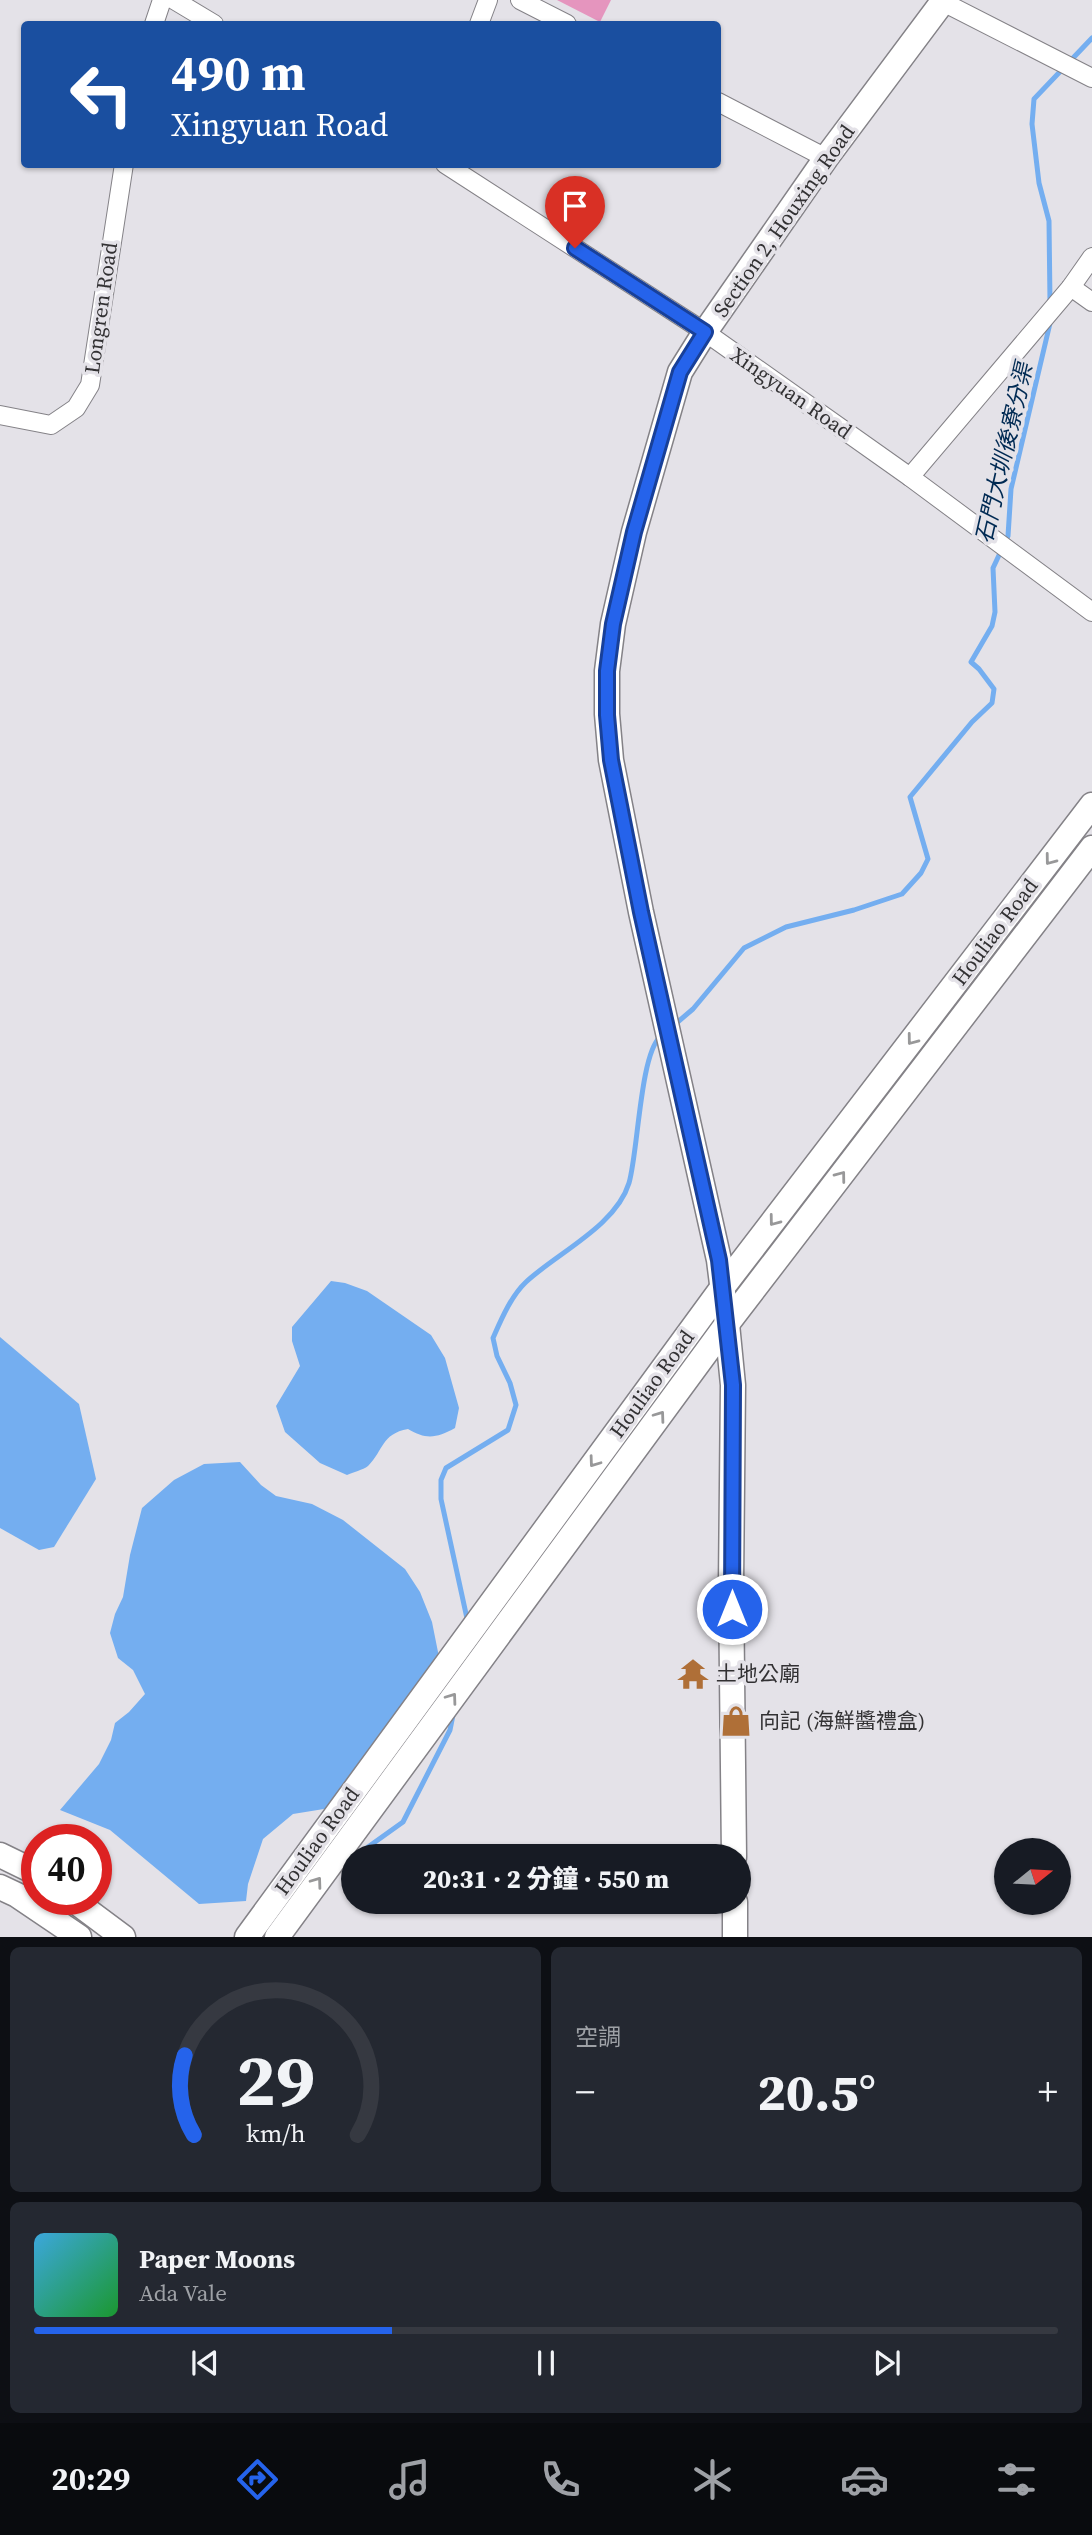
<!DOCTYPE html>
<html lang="zh-TW">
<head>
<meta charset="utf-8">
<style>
	:root { --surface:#171b24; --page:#242831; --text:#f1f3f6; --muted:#9ea1a6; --line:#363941; --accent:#2563eb }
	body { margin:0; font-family:"Source Serif 4","Noto Sans TC",serif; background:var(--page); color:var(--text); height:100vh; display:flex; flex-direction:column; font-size:26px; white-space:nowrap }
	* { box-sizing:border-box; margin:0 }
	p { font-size:23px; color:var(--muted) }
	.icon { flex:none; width:38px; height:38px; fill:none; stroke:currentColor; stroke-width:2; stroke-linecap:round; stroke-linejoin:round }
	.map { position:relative; height:1937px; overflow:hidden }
	.drawer { display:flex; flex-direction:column; gap:10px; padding:10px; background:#0d0f14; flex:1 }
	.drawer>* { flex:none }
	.guide { position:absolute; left:21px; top:21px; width:700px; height:147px; border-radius:7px; box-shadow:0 2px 5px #0004; background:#1a4fa0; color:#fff; overflow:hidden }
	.needle { width:46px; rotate:72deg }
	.buttons { position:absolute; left:994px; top:1838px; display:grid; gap:14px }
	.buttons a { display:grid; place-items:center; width:77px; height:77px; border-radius:50%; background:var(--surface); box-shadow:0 2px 5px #0004; font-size:35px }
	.speed { position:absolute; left:21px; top:1824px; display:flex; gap:14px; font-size:35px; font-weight:700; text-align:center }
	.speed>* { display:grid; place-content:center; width:91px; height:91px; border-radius:50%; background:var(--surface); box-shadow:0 2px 5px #0004; line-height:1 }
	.speed .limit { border:10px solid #d22; background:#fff; color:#111 }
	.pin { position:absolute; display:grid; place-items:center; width:60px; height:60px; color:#fff; margin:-72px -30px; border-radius:50% 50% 50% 0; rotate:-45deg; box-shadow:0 0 7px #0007 }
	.pin .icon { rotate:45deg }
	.me { position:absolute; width:77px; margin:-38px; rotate:0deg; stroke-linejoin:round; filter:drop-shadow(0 0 5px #0008) }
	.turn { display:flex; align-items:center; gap:24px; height:147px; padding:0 35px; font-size:32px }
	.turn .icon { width:91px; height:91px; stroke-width:2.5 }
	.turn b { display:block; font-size:49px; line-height:60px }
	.big { font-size:52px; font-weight:800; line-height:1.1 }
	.drawer .tile { flex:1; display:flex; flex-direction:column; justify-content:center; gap:10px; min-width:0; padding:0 24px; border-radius:10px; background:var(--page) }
	.drawer .dial { align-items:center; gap:0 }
	.dial svg { height:182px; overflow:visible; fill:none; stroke:var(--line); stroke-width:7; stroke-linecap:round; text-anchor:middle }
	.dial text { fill:var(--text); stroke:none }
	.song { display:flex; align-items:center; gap:21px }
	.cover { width:84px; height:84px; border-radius:10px; background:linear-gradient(135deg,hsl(200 70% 55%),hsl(130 70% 35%)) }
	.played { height:7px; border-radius:4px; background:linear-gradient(90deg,var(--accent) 35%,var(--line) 35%) }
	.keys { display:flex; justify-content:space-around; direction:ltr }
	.heat { display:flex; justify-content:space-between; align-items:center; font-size:38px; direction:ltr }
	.drawer .tiles { flex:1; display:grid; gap:10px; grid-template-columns:1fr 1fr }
	.tile:last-child { grid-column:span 2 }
	.trip { position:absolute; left:341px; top:1844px; width:410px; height:70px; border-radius:35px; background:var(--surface); box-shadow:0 2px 5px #0004; font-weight:800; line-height:70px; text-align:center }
	.tab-bar { display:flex; height:112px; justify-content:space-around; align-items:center; background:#090b0e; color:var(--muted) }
	.tab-bar .icon { width:49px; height:49px }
	.tab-bar .on { color:var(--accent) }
	.tab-bar b { font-size:32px; color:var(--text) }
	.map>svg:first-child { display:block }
	.green { fill:#e595be }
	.water { fill:#74aef0 }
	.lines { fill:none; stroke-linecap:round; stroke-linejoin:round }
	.stream { stroke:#74aef0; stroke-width:5 }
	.street-casing { stroke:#848287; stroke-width:20 }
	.secondary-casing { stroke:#848287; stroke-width:27 }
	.street { stroke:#fff; stroke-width:18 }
	.secondary { stroke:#fff; stroke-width:24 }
	.oneway { stroke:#989899 }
	.route-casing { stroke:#184099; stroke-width:18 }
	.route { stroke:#2563eb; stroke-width:12 }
	.labels { text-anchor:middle; stroke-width:7; stroke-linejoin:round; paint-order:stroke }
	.street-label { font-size:21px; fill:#323133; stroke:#e4e2e8 }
	.poi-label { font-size:21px; fill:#323133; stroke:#e4e2e8; text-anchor:start }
	.water-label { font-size:23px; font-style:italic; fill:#002a53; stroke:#e4e2e8 }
</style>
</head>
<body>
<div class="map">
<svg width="1092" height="1937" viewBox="0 0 1092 1937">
	<rect width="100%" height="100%" fill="#e4e2e8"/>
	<!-- green -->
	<path class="green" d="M557 0H611L600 22Z"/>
	<!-- water -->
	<g class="water">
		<path d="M331 1281 345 1283 367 1291 431 1335 445 1358 459 1408 455 1428C437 1438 426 1440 408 1429 381 1434 384 1450 368 1466 363 1470 353 1472 347 1475L320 1463 285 1432 276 1406 300 1366 292 1341V1327Z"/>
		<path d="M0 1337 79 1404 96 1479 54 1547 39 1550 0 1528Z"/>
		<path d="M240 1462 261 1485 276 1496 312 1504 343 1520 405 1569 420 1592 432 1622 439 1657 423 1704 424 1745 330 1808 293 1814 263 1839 248 1884 246 1901 199 1904 110 1830 60 1810 99 1764 111 1740 115 1723 129 1712 145 1694 133 1670 118 1658 110 1633 115 1614 123 1597 130 1555 142 1508 174 1480 204 1464Z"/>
	</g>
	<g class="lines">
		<!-- stream -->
		<g class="stream">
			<path d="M1050 302 1049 221 1039 183 1032 124 1034 99 1092 38"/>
			<path d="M673 1026 693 1009 744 948 786 927 854 910 902 894 921 873 928 859 910 797 972 722 992 703 994 689 979 669 971 662 992 626 995 612 993 568 1008 536 1011 489 1051 319"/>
			<path d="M468 1623 441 1499V1480L446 1468 508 1430 516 1405 510 1383 497 1356 493 1338C501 1320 511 1296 526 1282 557 1253 616 1226 629 1183 638 1153 640 1055 660 1037"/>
			<path d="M354 1857 403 1822 450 1730 453 1715"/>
		</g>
		<defs>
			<g id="street">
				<path d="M174 0 214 24"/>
				<path d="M520 0 567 24"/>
				<path d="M939 0 1092 78"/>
				<path d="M154 24 162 0"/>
				<path d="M479 24 488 0"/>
				<path d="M718 102 826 158"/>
				<path d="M445 164 705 332 910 477 1092 612"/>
				<path d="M1071 287 1092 302"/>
				<path d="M0 415 51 425 76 408 90 385 124 164"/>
				<path d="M910 477 1071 287 1092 257"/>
			</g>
			<g id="secondary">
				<path d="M0 1855 37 1873"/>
				<path d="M734 1857 731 1584 733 1385 727 1324 719 1260 641 912 611 760 607 714V671L613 624 634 532 680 372 705 332 826 158 944 0"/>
				<path d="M0 1887 17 1895 79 1937"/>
				<path d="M72 1899 123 1937"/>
				<path d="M735 1902V1937"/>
				<path d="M247 1937 722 1288 1092 805"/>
				<path d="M277 1937 727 1324 1092 848"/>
			</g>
		</defs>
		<!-- street casing -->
		<use href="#street" class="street-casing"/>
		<!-- secondary casing -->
		<use href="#secondary" class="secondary-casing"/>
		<!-- street -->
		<use href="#street" class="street"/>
		<!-- secondary -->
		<use href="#secondary" class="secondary"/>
	</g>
	<!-- one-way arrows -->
	<defs><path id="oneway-chevron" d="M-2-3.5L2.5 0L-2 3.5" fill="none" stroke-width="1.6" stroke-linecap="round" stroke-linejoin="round" transform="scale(1.75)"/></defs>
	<g class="oneway">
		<use href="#oneway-chevron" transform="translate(1050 860) rotate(127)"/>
		<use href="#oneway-chevron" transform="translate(912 1040) rotate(127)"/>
		<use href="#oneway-chevron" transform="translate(841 1176) rotate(-53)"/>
		<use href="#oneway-chevron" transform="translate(774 1221) rotate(127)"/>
		<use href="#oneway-chevron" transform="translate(660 1416) rotate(-54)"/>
		<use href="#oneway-chevron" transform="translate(594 1462) rotate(126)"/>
		<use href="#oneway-chevron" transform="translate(452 1698) rotate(-54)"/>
		<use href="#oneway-chevron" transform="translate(317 1882) rotate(-54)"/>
	</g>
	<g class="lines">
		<defs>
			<path id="route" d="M575 248 705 332 680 372 634 532 613 624 607 671V715L611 760 641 912 719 1260 733 1385 732 1609"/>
		</defs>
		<!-- route casing -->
		<use href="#route" class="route-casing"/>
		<!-- route -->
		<use href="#route" class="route"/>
	</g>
	<!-- icons -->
	<defs>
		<symbol id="temple-bare" viewBox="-9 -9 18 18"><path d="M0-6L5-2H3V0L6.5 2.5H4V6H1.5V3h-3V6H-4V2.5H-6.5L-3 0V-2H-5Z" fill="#af6f37" stroke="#e4e2e8" stroke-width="2.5" paint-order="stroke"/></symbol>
		<symbol id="shop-bare" viewBox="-9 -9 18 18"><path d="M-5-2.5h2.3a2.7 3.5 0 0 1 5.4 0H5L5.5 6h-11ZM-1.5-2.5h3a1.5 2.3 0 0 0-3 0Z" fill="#af6f37" stroke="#e4e2e8" stroke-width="2.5" paint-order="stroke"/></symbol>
	</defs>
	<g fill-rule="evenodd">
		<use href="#temple-bare" x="671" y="1652" width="44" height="44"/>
		<use href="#shop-bare" x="714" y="1699" width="44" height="44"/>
	</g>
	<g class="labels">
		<!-- street labels -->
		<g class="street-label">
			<text transform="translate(784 221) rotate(-55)" y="7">Section 2, Houxing Road</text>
			<text transform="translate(101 308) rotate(-82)" y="7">Longren Road</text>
			<text transform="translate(791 393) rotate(35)" y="7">Xingyuan Road</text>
			<text transform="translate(995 932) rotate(-53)" y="7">Houliao Road</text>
			<text transform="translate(652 1384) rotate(-54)" y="7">Houliao Road</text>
			<text transform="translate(317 1841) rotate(-54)" y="7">Houliao Road</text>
		</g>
		<!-- poi labels -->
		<g class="poi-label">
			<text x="716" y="1681">土地公廟</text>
			<text x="759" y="1728">向記 (海鮮醬禮盒)</text>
		</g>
		<!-- water labels -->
		<g class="water-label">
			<text transform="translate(1004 453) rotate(-77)" y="8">石門大圳後寮分渠</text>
		</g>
	</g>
</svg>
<div class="buttons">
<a><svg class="needle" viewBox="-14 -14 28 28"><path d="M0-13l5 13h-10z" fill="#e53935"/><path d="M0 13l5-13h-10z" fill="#9ea1a6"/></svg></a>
</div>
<div class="speed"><div class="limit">40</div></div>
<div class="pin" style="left:575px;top:248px;background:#d93025"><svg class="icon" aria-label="arrive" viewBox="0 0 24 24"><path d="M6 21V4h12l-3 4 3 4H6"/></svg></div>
<svg class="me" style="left:732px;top:1609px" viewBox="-20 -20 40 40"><circle r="17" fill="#2563eb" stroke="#fff" stroke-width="3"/><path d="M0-11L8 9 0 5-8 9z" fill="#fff"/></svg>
<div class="trip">20:31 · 2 分鐘 · 550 m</div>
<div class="guide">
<div class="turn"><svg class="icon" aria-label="left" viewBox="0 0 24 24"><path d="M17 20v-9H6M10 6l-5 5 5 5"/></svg><div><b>490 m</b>Xingyuan Road</div></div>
</div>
</div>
<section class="drawer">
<div class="tiles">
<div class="tile dial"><svg viewBox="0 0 100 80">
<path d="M14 69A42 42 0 1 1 86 69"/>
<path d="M14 69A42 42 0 0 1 10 34" stroke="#2563eb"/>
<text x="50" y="56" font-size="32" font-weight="700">29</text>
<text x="50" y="72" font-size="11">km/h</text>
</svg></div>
<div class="tile"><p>空調</p>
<div class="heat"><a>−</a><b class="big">20.5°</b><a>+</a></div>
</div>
<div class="tile">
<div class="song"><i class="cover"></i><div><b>Paper Moons</b><p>Ada Vale</p></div></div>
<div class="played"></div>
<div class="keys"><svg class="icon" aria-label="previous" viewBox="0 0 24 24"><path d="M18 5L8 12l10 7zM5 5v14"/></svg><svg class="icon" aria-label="pause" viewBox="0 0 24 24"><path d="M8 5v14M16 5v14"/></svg><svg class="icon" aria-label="next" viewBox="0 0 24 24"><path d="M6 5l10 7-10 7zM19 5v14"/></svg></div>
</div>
</div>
</section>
<nav class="tab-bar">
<b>20:29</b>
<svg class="icon on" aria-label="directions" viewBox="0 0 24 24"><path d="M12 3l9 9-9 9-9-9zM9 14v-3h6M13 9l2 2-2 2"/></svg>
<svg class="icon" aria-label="music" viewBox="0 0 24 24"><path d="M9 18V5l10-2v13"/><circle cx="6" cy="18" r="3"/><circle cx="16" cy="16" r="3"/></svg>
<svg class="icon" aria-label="phone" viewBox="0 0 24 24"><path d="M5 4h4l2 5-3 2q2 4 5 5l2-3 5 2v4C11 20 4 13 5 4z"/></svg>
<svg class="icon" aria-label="climate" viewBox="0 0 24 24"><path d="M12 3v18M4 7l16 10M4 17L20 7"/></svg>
<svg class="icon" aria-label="car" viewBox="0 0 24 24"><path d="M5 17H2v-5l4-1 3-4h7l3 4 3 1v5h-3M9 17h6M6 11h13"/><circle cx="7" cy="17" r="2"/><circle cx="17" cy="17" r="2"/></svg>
<svg class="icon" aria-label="filters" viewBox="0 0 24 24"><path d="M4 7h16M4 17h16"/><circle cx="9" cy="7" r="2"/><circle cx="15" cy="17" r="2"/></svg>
</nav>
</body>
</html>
